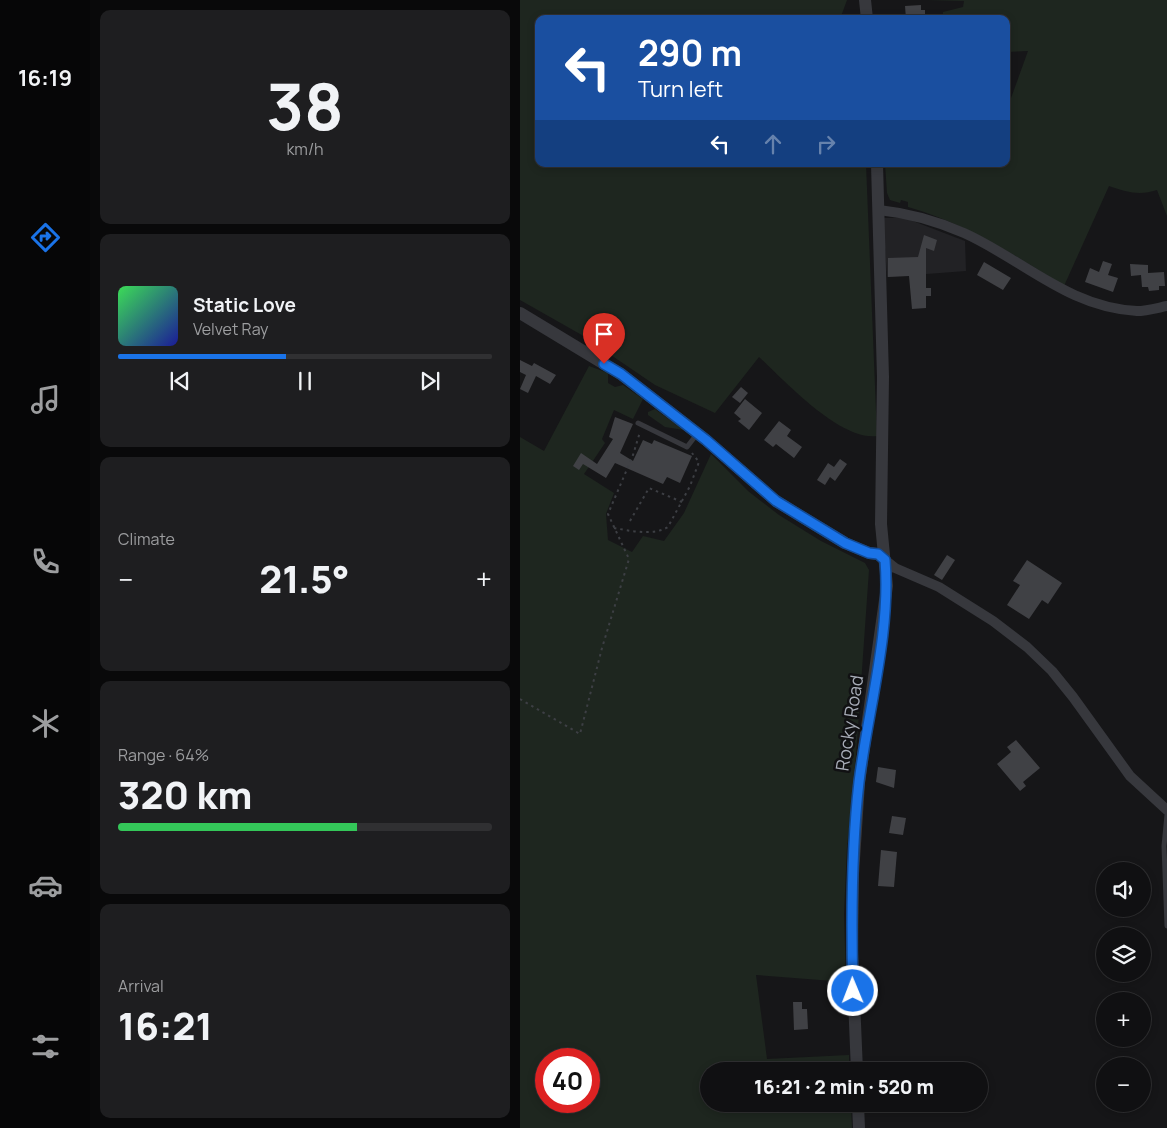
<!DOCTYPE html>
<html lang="en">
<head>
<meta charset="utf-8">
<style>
	:root { --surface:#101012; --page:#1e1e20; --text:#f1f3f6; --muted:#9c9d9f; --line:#303032; --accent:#1a73e8 }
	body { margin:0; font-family:Manrope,sans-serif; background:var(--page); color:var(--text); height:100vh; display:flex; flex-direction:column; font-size:19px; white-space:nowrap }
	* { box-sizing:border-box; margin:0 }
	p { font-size:16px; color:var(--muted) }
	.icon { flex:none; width:28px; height:28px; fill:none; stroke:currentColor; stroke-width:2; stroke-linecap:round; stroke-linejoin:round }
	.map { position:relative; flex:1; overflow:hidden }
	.drawer { display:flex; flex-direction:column; gap:10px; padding:10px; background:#09090a; width:430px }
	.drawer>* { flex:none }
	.guide { position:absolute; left:15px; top:15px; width:475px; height:152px; border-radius:10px; box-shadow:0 2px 8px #0003,0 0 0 1px var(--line); background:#1a4fa0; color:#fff; overflow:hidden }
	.fabs { position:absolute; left:576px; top:862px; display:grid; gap:10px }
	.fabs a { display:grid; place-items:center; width:55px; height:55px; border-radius:50%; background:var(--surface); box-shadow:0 2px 8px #0003,0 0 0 1px var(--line); font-size:25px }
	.speed { position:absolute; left:15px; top:1048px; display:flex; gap:10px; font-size:25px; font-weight:700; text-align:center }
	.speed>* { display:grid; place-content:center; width:65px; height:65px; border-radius:50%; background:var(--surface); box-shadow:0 2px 8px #0003,0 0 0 1px var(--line); line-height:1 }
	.speed .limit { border:8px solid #d22; background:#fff; color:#111 }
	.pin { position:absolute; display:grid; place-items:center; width:42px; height:42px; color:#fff; margin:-51px -21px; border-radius:50% 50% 50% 0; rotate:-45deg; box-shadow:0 0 5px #0007 }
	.pin .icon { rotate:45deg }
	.me { position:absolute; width:55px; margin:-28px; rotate:359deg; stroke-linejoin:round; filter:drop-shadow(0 0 4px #0008) }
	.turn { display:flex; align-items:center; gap:18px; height:105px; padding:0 20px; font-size:22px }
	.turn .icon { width:65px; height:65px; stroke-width:2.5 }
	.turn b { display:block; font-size:35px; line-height:42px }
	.lanes { display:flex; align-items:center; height:48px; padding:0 20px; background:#0003; justify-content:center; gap:25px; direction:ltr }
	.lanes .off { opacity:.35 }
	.big { font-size:38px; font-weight:800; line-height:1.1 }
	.drawer .widget { flex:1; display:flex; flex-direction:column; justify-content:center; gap:8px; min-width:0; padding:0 18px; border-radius:10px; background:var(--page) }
	.drawer .dial { align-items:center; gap:0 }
	.dial b { font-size:65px; line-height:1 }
	.song { display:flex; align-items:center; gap:15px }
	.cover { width:60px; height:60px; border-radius:8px; background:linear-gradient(135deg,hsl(130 70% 55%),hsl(240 70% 35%)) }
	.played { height:5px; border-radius:2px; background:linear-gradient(90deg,var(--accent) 45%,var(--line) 45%) }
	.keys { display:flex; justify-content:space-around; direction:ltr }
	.heat { display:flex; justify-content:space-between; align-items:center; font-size:28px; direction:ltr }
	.charge { height:8px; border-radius:4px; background:linear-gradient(90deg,#34c759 64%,var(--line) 0) }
	.trip { position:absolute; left:180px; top:1062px; width:288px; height:50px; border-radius:25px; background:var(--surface); box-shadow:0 2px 8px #0003,0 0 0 1px var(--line); font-weight:800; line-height:50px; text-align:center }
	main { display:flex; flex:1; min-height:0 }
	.menu { display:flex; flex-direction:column; width:90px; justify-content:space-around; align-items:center; background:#060607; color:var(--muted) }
	.menu .icon { width:35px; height:35px }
	.menu .active { color:var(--accent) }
	.menu b { font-size:22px; color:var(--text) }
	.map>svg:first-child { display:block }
	.built { fill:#222225 }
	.green { fill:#1e261f; fill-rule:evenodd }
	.building { fill:#404145 }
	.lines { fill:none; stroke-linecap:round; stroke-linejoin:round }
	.path { stroke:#3d3f44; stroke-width:2; stroke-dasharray:2.5 4; stroke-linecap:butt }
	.service { stroke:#37383d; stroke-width:5 }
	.minor { stroke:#37383d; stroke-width:10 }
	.tertiary { stroke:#37383d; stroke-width:12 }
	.route-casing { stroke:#114b97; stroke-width:12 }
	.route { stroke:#1a73e8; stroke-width:9 }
	.labels { text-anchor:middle; stroke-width:5; stroke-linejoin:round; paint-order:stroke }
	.street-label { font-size:18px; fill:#a8adb8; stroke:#111113 }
</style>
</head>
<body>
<main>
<nav class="menu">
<b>16:19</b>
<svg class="icon active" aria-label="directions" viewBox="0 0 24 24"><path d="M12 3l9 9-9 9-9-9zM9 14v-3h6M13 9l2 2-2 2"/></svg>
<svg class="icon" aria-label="music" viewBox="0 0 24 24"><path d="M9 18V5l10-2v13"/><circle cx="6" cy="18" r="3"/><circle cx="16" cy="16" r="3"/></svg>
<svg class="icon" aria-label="phone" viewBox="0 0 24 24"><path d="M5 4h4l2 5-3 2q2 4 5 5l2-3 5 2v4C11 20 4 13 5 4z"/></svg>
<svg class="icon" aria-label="climate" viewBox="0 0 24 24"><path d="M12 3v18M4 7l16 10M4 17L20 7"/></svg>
<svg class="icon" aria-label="car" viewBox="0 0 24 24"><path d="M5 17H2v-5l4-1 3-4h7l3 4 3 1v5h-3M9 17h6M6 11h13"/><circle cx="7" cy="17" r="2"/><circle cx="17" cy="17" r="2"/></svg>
<svg class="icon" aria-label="filters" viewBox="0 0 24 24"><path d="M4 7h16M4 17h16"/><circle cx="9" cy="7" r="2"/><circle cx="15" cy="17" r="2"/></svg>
</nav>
<section class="drawer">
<div class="widget dial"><b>38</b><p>km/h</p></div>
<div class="widget">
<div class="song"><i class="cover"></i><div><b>Static Love</b><p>Velvet Ray</p></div></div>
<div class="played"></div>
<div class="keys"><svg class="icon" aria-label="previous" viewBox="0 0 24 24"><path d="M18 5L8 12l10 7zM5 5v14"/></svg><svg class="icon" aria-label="pause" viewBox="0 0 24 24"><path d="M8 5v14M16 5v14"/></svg><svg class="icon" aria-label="next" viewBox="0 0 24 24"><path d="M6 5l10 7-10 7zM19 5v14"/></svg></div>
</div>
<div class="widget"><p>Climate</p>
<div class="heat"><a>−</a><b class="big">21.5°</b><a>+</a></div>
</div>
<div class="widget"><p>Range · 64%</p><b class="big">320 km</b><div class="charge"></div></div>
<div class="widget"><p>Arrival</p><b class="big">16:21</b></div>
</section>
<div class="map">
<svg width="647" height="1128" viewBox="0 0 647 1128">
	<rect width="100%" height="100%" fill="#161618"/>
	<!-- built -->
	<path class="built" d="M363 218H385L445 241 446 271 367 277Z"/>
	<!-- green -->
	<g class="green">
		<path d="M0 0H327L320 19H19V164H346L357 436C320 441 265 381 239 357L195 413 135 385 60 334 0 300Z"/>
		<path d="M406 0H647V216L637 190C619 196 607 192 589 186L544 286C493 254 447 224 388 207V202L381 200 380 203 370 200 367 193 365 164H486V112L508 51 486 52V19H423V12L443 7 444 1Z"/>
		<path d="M69 366 88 373V383L95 387 103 385 123 399 113 419 94 410 82 439 85 443 64 474 94 493 86 514 88 540 112 552 123 536 144 541 164 513 191 454 228 491 259 515 301 541 345 563 349 570 334 784 327 847 324 914 326 982 236 975 247 1059 329 1055V1071H189V1104H331L332 1128H0V437L24 451ZM26 1059H69V1101H26Z"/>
		<path d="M135 409 164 430 145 427 128 415V412Z"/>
	</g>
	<!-- building -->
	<g class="building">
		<path d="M401 5V10H405V19H386L385 6Z"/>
		<path d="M404 235 417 240 414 251 406 248V288H411V296H406V308L392 309 389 276 368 277V258L398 257Z"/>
		<path d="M583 261 592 264 588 275 598 278 593 292 565 282 570 268 579 272Z"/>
		<path d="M464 262 491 278 483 290 457 275Z"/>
		<path d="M610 264 628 265V273L644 272 645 286H639V290L629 291 628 287H622L621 275 611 276Z"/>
		<path d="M0 360 12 366 14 363 36 375 30 384 16 376 8 393 0 389 6 375 0 372Z"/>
		<path d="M221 387 228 393 220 403 212 397Z"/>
		<path d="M225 399 242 413 229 430 218 421 221 419 214 413Z"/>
		<path d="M95 417 113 424 100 453 113 461 123 440 132 444 134 440 172 456 160 483 147 477 143 484 95 463 86 478 63 464 59 470 53 466 61 453 77 464 93 439 89 437Z"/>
		<path d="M259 421 271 430 267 436 282 447 274 458 256 444 253 447 244 440Z"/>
		<path d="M320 459 327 464 315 481 310 477 305 485 297 480 308 463 314 467Z"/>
		<path d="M427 555 435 560 422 580 414 575Z"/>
		<path d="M507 560 542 583 528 604 522 600 509 619 487 605 500 585 493 581Z"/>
		<path d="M496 740 520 768 503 782 506 786 500 791 477 764 491 752 487 747Z"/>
		<path d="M358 767 376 770 374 788 356 782Z"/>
		<path d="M372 816 386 818 383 835 369 833Z"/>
		<path d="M361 850 377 852 374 887 358 886Z"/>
		<path d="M273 1002H282V1009H287L288 1029 274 1030Z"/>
	</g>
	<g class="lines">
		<!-- path -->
		<g class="path">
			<path d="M110 521 129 488 162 502"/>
			<path d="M94 528C111 531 133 536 148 527L170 486 179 462 172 453"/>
			<path d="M0 699 60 734 82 648 109 559 88 514 113 455 120 432"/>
		</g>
		<!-- service -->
		<g class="service">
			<path d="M118 423 167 447 177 434"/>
			<path d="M647 815 644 846 647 926"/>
		</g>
		<!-- minor -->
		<g class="minor">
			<path d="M359 210C387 213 417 221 444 233 502 259 549 308 617 311 626 311 637 308 647 306"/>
			<path d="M365 560 375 568 419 587 473 621 507 647 532 671 553 697 610 776 647 810"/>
		</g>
		<!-- tertiary -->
		<g class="tertiary">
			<path d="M345 0 347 19"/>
			<path d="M0 313 101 374 186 440 256 501 325 543 349 553 358 554 365 560"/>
			<path d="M337 1071 332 952 333 874 339 783 367 586 361 524 363 377 357 164"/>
			<path d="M338 1104 339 1128"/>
		</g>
	</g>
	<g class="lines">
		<defs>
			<path id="route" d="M84 364 101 374 186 440 256 501 325 543 349 553 358 554 365 560C371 632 348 710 339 782 331 851 331 921 333 991"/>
		</defs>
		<!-- route casing -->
		<use href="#route" class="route-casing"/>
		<!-- route -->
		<use href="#route" class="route"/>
	</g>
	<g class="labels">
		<!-- street labels -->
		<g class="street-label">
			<text transform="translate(330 723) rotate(-81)" y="6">Rocky Road</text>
		</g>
	</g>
</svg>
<div class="fabs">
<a><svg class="icon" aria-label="sound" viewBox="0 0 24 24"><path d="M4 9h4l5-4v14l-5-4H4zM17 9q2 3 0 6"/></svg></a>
<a><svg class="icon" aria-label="layers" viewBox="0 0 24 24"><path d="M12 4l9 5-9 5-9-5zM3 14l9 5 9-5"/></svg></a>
<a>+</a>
<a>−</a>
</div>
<div class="speed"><div class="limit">40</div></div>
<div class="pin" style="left:84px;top:364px;background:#d93025"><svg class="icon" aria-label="arrive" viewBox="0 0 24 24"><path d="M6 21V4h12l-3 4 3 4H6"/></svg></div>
<svg class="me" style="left:333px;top:991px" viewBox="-20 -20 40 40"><circle r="17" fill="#1a73e8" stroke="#fff" stroke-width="3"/><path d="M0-11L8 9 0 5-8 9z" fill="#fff"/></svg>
<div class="trip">16:21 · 2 min · 520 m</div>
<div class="guide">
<div class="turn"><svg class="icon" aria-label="left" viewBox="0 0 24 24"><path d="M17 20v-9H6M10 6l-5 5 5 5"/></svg><div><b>290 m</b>Turn left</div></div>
<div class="lanes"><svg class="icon" aria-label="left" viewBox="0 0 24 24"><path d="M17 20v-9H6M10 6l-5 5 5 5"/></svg><svg class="icon off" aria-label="ahead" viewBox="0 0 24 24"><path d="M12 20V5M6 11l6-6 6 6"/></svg><svg class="icon off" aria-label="right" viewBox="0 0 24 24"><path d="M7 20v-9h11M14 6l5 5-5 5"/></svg></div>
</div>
</div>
</main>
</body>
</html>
